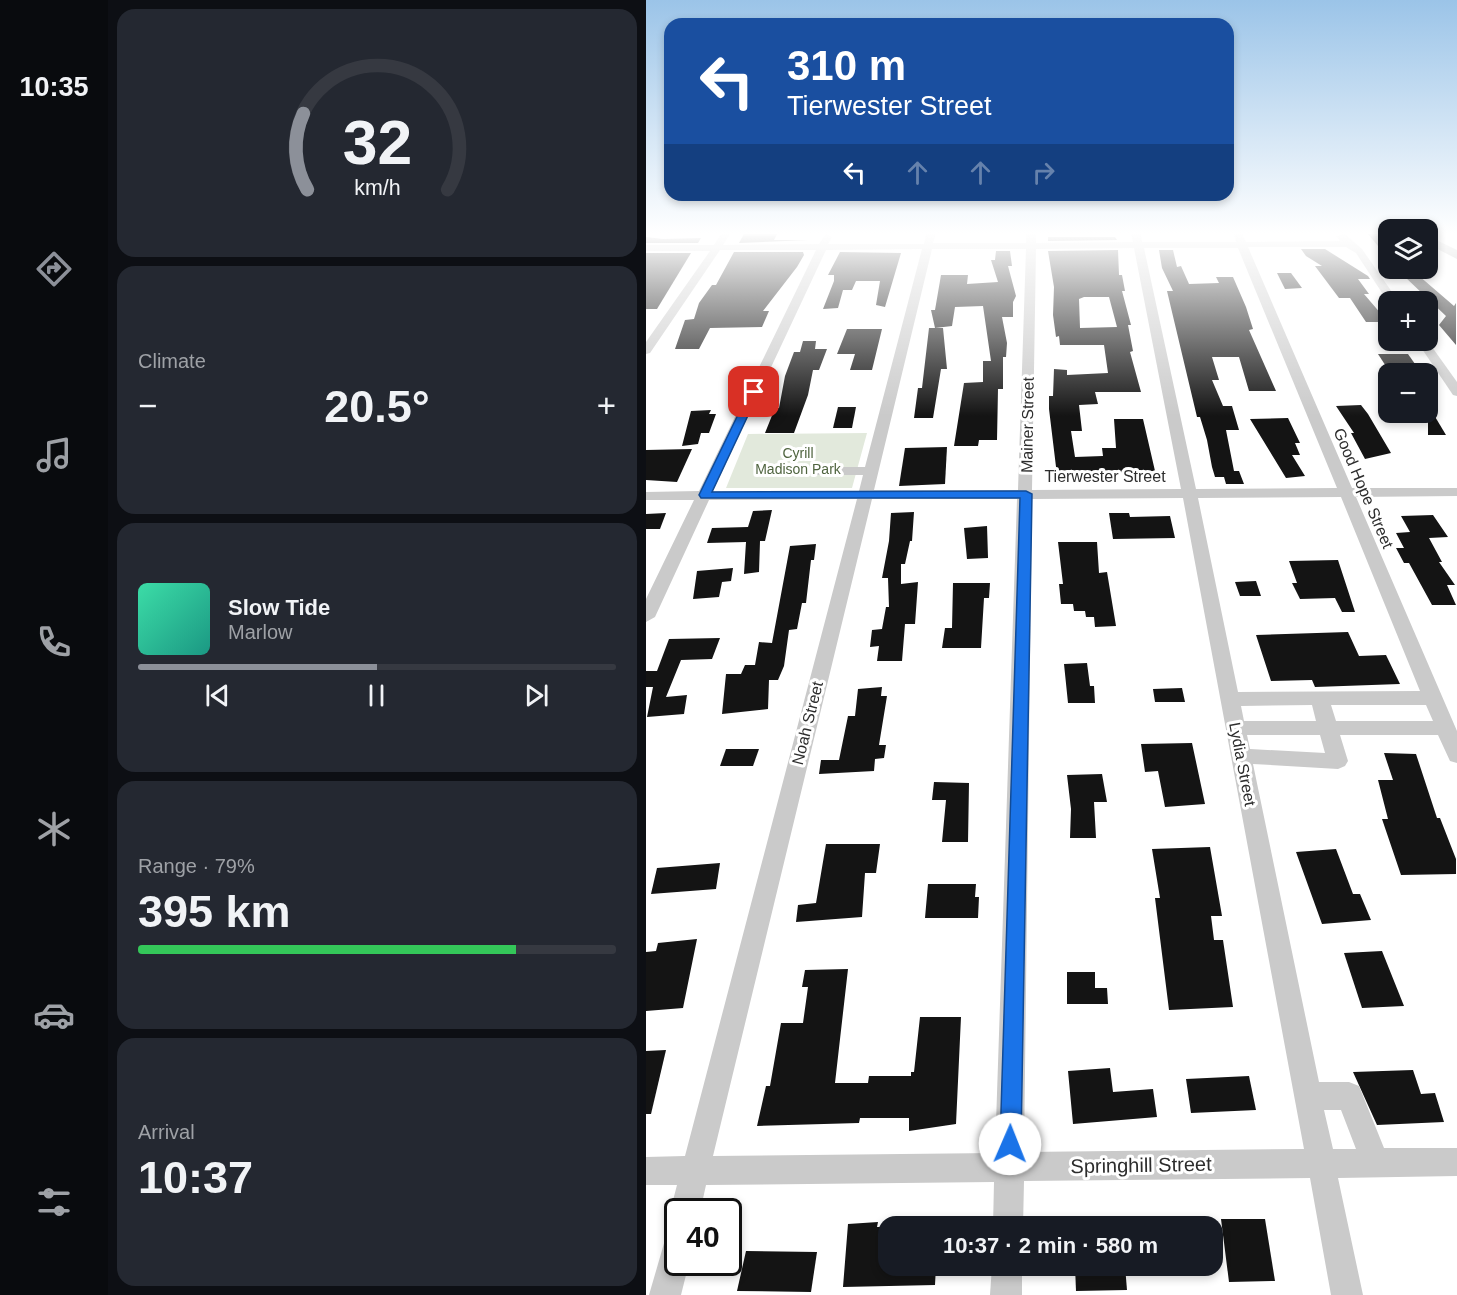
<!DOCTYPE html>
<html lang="en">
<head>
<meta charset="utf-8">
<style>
	:root { --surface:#171b24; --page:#242831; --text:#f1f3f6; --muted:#9ea1a6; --line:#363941; --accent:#8c9099 }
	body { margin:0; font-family:Arial,sans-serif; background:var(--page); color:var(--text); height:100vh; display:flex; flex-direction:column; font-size:22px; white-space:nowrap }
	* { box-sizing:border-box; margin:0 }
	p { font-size:20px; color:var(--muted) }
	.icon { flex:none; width:33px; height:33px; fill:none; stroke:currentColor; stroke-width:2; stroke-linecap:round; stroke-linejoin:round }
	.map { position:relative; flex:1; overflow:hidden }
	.side { display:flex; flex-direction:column; gap:9px; padding:9px; background:#0d0f14; width:538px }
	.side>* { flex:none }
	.banner { position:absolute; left:18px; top:18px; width:570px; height:183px; border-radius:18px; box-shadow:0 3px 9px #0003; background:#1a4fa0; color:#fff; overflow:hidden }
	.buttons { position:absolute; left:732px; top:219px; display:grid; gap:12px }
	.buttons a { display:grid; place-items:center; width:60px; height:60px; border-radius:12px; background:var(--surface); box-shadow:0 3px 9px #0003; font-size:30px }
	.speed { position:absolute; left:18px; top:1198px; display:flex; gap:12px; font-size:30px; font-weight:700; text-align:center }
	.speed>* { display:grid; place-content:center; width:78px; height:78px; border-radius:50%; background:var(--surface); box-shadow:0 3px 9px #0003; line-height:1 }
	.speed .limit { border:3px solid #111; border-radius:9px; background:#fff; color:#111 }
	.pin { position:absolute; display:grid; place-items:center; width:51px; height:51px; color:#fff; margin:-26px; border-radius:12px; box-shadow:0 3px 9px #0006 }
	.me { position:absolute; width:66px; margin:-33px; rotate:1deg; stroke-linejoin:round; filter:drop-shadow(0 0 4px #0008) }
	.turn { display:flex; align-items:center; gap:21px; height:126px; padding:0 24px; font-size:27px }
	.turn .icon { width:78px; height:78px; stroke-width:2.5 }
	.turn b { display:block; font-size:42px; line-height:51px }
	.lanes { display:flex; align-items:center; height:57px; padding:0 24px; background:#0003; justify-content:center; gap:30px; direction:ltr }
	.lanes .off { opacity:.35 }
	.big { font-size:45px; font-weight:600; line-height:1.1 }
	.side .card { flex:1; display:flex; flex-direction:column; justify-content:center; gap:9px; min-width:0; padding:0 21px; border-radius:18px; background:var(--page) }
	.side .dial { align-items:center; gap:0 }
	.dial svg { height:156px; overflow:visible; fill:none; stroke:var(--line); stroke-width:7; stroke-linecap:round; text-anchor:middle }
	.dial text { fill:var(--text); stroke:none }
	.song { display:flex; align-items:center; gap:18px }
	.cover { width:72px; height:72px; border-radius:9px; background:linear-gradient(135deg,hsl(160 70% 55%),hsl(170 70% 35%)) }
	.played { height:6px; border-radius:3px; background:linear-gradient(90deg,var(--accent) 50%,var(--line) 50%) }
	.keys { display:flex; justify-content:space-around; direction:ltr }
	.heat { display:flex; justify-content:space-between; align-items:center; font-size:33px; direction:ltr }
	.charge { height:9px; border-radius:4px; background:linear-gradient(90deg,#34c759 79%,var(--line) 0) }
	.trip { position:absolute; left:232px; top:1216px; width:345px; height:60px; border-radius:18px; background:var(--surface); box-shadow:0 3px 9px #0003; font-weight:600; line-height:60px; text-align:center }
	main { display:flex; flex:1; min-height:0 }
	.tabs { display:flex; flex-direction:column; width:108px; justify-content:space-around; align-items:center; background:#090b0e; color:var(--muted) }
	.tabs .icon { width:42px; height:42px }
	.tabs .active { color:var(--accent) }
	.tabs b { font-size:27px; color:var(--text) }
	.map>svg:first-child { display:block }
	.green { fill:#e2e9dc }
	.building { fill:#141414; fill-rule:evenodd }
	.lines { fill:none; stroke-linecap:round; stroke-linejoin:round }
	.minor { fill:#cacaca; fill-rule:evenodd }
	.major { fill:#a5a5a5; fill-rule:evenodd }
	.route { fill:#1a73e8; stroke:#114b97; stroke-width:1.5 }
	.labels { text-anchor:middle; stroke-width:6; stroke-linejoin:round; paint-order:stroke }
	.far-park-label { font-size:14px; fill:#4f643f; stroke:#fff }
	.street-label { font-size:16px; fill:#2d2d2d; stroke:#fff }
	.near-street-label { font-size:20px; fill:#2d2d2d; stroke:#fff }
</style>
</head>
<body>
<main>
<nav class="tabs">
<b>10:35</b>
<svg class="icon active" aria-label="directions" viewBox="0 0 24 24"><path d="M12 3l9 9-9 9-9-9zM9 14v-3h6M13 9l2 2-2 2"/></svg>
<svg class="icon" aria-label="music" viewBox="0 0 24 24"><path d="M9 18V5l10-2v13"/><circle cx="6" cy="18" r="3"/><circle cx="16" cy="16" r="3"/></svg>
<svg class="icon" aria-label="phone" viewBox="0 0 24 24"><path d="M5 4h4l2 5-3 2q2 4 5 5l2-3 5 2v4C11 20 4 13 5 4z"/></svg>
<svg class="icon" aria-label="climate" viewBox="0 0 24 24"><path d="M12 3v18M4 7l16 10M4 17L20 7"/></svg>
<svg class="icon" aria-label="car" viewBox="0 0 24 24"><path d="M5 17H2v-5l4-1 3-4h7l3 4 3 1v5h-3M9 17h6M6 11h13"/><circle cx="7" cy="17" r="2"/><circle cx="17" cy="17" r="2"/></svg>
<svg class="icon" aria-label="filters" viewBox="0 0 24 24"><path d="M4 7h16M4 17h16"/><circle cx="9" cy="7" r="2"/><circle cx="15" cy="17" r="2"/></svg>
</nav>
<section class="side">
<div class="card dial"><svg viewBox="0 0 100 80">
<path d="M14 69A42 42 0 1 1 86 69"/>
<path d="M14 69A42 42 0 0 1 12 30" stroke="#8c9099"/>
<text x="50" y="56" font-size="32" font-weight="700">32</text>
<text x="50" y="72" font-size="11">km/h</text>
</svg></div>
<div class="card"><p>Climate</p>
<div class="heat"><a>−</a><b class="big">20.5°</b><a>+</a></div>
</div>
<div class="card">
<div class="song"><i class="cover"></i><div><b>Slow Tide</b><p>Marlow</p></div></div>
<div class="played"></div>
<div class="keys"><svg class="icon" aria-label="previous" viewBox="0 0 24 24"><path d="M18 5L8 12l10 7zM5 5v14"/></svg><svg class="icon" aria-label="pause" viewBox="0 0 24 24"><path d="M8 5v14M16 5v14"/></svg><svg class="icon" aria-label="next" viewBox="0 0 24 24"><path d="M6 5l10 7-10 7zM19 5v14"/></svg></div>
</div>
<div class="card"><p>Range · 79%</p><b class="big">395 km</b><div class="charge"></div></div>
<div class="card"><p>Arrival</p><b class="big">10:37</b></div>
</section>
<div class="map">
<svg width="811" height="1295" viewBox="0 0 811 1295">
	<rect width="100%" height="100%" fill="#fff"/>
	<!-- green -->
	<path class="green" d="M221 433 206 488H80L102 434Z"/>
	<!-- building -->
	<g class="building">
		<path d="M98 234H131L128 240H162L93 243Z"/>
		<path d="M722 234H742V258Z"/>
		<path d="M0 237 17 239 55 238 52 243H0Z"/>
		<path d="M402 237H469L471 240 402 241Z"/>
		<path d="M655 249H679L722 276 724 279H712L723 294H718L742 322H720L704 298H693L669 266H676L660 256Z"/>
		<path d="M472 250 473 275H476L479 291H476L485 325H482L487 351 484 352 495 392H449L452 404 433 405 436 431H425L429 457 457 456 456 448H470L468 419H497L509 471 411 475 403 409V396H407L408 369 421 370V375L462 373 458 345H414L413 336 410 337 407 315 408 287 402 251ZM438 297H463L471 327 434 328 433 299Z"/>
		<path d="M513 250H527L531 267 535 266 543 284 573 283 570 277H587L600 307 607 329 603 330 630 391H603L593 357H566L573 380H566L577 406H586L593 430H580L588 471H593L598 484H580L578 477H569L566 467 561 440 554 417H551L521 291H527L516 268Z"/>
		<path d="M350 251H364L366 266H362L370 296 367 302V317H356L361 343 360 357H357V389H352L351 440H333L332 446H308L318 383 337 382V361H345L337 306 309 307 306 326 289 328 285 310H289L295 275H322L321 284 352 282 345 260H349Z"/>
		<path d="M88 252H157L158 255 151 267 117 311H123L116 327 64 328 53 349H29L39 320 48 319 53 303 66 285H70Z"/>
		<path d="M194 252 255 253 239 307 230 305 234 281H210L206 290H197L192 308 177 309 188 281V275H182Z"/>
		<path d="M0 253H45L11 309H0Z"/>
		<path d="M765 269 808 306 810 303V345L793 325 800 316 758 276Z"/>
		<path d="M631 273H645L656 288 639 289Z"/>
		<path d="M283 328H297L301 369H295L287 418H268L272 388H276Z"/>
		<path d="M201 329H236L226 370H204L209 354H191Z"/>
		<path d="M157 341H170L169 349H181L173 370H167L162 395 148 433H119L129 408H133L139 376 148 352H154Z"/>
		<path d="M732 354H762L776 374H745Z"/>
		<path d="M715 405 722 414 745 453 719 459 705 433H708L690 406Z"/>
		<path d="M782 405 800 435H782Z"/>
		<path d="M192 407H210L206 428H187Z"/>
		<path d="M65 410 63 414H70L63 433H55L52 444 36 446 45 411Z"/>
		<path d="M642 418 654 443H649L654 455H646L659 476 640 478 604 419Z"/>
		<path d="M301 447 299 484 253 486 259 448Z"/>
		<path d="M46 449 31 482 0 480V450Z"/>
		<path d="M126 510 119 541H114L113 572 98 574 100 542 61 543 66 528 102 527 107 511Z"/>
		<path d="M268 512 266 541H264L259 564H255V584L272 582 269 624H259L256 661H231L233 646 224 647 226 630 236 629 240 607H243L242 578H236L243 541 245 513Z"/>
		<path d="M20 513 14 529H0V514Z"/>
		<path d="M463 513H483L484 517 524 516 529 538 467 539Z"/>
		<path d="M787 515 802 537 783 538 796 562H793L809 585H801L810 605H786L763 563H758L750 548H758L750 533 764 532 755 516Z"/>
		<path d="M341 526 342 558 321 559 318 528Z"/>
		<path d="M412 542H451L453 573 461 572 470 626 449 627 448 617H440L439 611H428L427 604H415L413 584H417Z"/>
		<path d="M170 544 168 560H165L160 603H156L151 629 143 630 138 666 132 680H123L122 709 76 714 80 674H95L99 665H109L113 642 126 643 144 546Z"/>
		<path d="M692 560 709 612H696L689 598 654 599 646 583H651L643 561Z"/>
		<path d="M87 568 85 581 76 582 73 597 47 599 51 571Z"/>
		<path d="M610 581 615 596H594L589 582Z"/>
		<path d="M307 583H344L343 598H338L335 648H296L299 628H306Z"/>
		<path d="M702 632 713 656 740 655 754 684 669 687 666 680 625 681 610 635Z"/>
		<path d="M74 638 66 659 35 660 20 697 41 695 38 714 1 717 7 687H0V671H11L23 639Z"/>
		<path d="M441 663 444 686H448L449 703H422L418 664Z"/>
		<path d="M236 687 235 696H241L233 745H240L238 758 229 759 228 771 173 774 175 760H193L202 716H209L212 689Z"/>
		<path d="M536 688 539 702H509L507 689Z"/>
		<path d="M546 743 559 804 519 807 512 771 499 772 495 744Z"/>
		<path d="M80 749H113L107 766H74Z"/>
		<path d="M738 753 770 754 791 818H794L810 859V874L755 875 736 819H742L732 780H747Z"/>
		<path d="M456 774 461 802H448L450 838H424L425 809 421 775Z"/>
		<path d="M288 782 323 783 322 842H296L300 800H286Z"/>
		<path d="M180 844H234L230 873H219L216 917 150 922 152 905 170 903Z"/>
		<path d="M564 847 576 916H565L568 940H577L587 1007 523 1010 509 898H514L506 849Z"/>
		<path d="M690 849 707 894H714L725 920 676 924 650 852Z"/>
		<path d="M74 863 70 889 5 894 11 868Z"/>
		<path d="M282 884H330L329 897H333L332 918H279Z"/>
		<path d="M51 939 37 1008 0 1011V952L10 951 12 943Z"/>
		<path d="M736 951 758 1006 716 1008 698 953Z"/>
		<path d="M202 969 189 1083H222L223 1076H265V1072H268L274 1017H315L310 1124 263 1131V1118H214L213 1123 111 1126 120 1086H124L135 1023H157L162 987H156L159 970Z"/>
		<path d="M421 972H449V988H461L462 1004H421Z"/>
		<path d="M20 1050 5 1114H0V1051Z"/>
		<path d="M464 1068 467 1092 507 1089 511 1117 427 1124 422 1071Z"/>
		<path d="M767 1070 775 1094 789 1093 798 1122 731 1125 707 1072Z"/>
		<path d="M603 1076 610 1110 545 1113 540 1079Z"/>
		<path d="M575 1219H619L629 1281 583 1282Z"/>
		<path d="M232 1222 231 1227H243V1266H290L289 1285 197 1287 202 1224Z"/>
		<path d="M100 1251 171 1252 165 1292 91 1291Z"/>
		<path d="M429 1266H479L481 1290 430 1291Z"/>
	</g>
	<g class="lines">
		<!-- minor -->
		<g class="minor">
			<path d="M75 234H84L77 245 173 244 180 234 186 237 182 244H278L280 234H290L287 243H380V234H390V243L487 242 485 234H495L496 242H590L588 234H596L600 242 694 241 690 236 699 234 716 249 753 302H742L710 253 700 247H602L706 488H811V496L710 497 811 731V763L804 761 792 735H694L702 761 699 766 692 769 607 764 673 1082H703L713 1086 738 1148H811V1176L692 1178 717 1295H685L664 1178 378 1181 377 1227H347L348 1182 60 1185 54 1212H32V1224L24 1212 31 1185H0V1157L39 1156 211 499 63 500 9 617 0 622V599L48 500H0V492L53 491 170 250H74L4 353 0 354V342L64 251H0V245H68ZM488 248 535 489 386 490 390 249ZM498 248H592L691 488 550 489ZM276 249 219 467H160L153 471 160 475H217L213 491H67L180 250ZM286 249H380L372 490H228ZM695 497 774 691 592 692 552 498ZM537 498 658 1149 378 1152 386 499ZM226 499H371L349 1153 67 1156ZM666 705 670 721H598L595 706ZM685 705H780L787 721H690ZM601 735H674L679 753 604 749ZM678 1110H695L710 1149H687Z"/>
			<path d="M770 340H781L811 382V396L807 395Z"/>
			<path d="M32 1229V1263H43L35 1295H3L21 1233Z"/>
			<path d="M346 1266H376V1295H344Z"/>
		</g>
		<!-- major -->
		<path class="major" d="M782 236 811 250V259L782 244Z"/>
	</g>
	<!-- sky -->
	<linearGradient id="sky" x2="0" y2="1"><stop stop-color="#9bc4e8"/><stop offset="0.56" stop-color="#fff"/><stop offset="1" stop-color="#fff" stop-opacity="0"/></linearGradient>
	<rect width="811" height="416" fill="url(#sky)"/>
	<!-- route -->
	<path class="route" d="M108 389 113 392 66 492 380 491 386 494 375 1144 372 1151 364 1154 357 1151 354 1144 374 498H55L53 495 103 392Z"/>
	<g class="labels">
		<!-- far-park labels -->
		<g class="far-park-label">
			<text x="152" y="458">Cyrill<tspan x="152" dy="16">Madison Park</tspan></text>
		</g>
		<!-- street labels -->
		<g class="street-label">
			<text transform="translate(381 425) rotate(-89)" y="6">Mainer Street</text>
			<text x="459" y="482">Tierwester Street</text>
			<text transform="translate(718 488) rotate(67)" y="6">Good Hope Street</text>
			<text transform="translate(161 723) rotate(-76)" y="6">Noah Street</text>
			<text transform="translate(597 764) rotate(79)" y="6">Lydia Street</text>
		</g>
		<!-- near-street labels -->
		<g class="near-street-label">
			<text transform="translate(495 1165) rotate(-1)" y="7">Springhill Street</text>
		</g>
	</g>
</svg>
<div class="buttons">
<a><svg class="icon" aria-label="layers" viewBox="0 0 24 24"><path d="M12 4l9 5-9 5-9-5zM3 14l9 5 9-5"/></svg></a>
<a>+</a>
<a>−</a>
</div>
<div class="speed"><div class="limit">40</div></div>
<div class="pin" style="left:108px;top:392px;background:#d93025"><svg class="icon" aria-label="arrive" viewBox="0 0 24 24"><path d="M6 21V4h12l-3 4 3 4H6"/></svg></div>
<svg class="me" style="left:364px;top:1144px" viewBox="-20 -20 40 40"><circle r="19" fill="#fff"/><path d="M0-13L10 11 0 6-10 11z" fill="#1a73e8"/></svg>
<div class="trip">10:37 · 2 min · 580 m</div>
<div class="banner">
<div class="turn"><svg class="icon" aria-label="left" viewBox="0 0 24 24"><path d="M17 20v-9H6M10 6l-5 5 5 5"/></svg><div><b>310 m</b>Tierwester Street</div></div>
<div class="lanes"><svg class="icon" aria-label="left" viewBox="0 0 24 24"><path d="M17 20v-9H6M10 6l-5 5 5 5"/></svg><svg class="icon off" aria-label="ahead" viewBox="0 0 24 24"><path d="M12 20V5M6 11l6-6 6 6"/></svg><svg class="icon off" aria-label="ahead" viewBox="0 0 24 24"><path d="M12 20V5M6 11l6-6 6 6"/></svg><svg class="icon off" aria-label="right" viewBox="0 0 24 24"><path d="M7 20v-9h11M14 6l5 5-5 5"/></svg></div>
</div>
</div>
</main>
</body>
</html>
